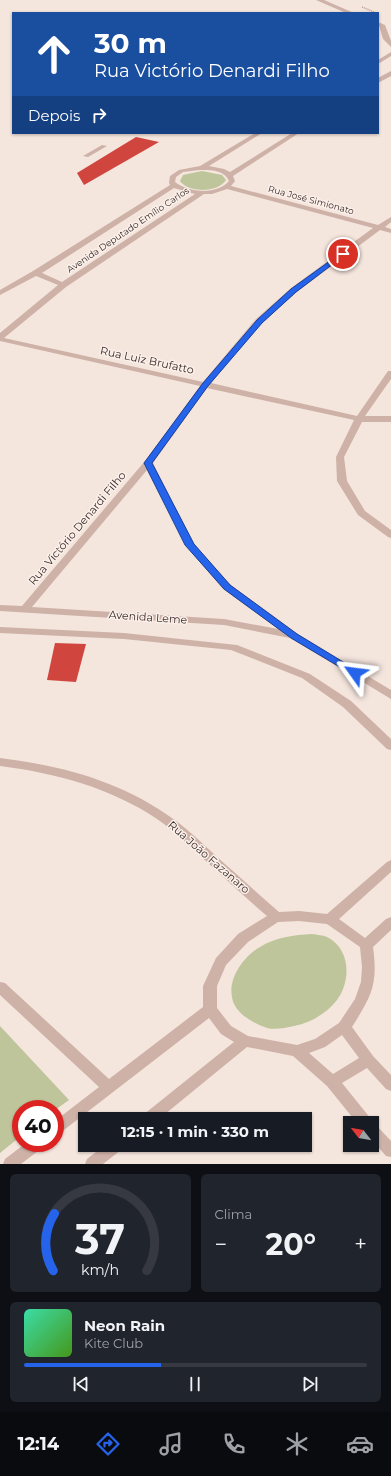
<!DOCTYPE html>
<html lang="pt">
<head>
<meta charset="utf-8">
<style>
	:root { --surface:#171b24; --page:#20242c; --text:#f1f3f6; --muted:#9ea1a6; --line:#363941; --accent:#2563eb }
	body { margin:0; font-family:Montserrat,sans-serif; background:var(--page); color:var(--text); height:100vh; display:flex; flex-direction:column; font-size:15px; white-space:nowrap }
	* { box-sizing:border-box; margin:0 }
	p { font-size:13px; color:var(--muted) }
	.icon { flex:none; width:22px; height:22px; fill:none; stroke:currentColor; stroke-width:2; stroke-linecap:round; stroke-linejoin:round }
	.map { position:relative; height:1164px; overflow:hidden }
	.sheet { display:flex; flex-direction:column; gap:10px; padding:10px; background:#0d0f14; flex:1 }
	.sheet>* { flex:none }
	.guide { position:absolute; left:12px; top:12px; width:367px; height:122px; border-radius:0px; box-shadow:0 1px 3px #0004; background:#1a4fa0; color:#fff; overflow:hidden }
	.needle { width:26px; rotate:301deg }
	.buttons { position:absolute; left:343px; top:1116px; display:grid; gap:8px }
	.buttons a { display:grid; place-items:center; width:36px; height:36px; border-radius:0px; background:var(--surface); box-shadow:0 1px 3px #0004; font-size:20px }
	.speed { position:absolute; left:12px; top:1100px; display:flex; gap:8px; font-size:20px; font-weight:700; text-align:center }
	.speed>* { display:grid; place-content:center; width:52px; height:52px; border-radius:50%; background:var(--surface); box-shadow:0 1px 3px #0004; line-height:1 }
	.speed .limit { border:6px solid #d22; background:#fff; color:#111 }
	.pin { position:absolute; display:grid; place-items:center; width:34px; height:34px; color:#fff; margin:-17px; border:2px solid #fff; border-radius:50%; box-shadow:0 1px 4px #0007 }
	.me { position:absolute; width:44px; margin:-22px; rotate:301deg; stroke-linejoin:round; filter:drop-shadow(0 0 3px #0008) }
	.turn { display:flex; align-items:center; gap:14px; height:84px; padding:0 16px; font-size:18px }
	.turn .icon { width:52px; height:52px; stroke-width:2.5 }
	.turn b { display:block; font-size:28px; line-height:34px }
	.then { display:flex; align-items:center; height:38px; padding:0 16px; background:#0003; gap:8px; font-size:15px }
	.big { font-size:30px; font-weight:700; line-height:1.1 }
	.sheet .card { flex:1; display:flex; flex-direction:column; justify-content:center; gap:6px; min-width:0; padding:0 14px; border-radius:6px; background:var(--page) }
	.sheet .dial { align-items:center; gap:0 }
	.dial svg { height:104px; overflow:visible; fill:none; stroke:var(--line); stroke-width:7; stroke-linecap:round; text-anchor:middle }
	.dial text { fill:var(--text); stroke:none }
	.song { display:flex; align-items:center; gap:12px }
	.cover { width:48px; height:48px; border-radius:6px; background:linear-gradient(135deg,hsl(160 70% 55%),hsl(100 70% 35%)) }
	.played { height:4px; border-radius:2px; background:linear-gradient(90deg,var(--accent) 40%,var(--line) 40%) }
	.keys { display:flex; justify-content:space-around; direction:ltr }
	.heat { display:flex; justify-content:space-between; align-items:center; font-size:22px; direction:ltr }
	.sheet .tiles { flex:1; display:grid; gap:10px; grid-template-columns:1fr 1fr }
	.card:last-child { grid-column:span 2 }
	.trip { position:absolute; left:78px; top:1112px; width:234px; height:40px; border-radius:0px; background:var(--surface); box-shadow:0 1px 3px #0004; font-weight:700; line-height:40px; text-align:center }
	.menu { display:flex; height:64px; justify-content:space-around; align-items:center; background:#090b0e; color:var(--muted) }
	.menu .icon { width:28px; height:28px }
	.menu .active { color:var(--accent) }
	.menu b { font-size:18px; color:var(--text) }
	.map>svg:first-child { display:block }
	.green { fill:#bfc59b }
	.building { fill:#d0463f }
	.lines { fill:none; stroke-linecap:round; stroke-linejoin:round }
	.path { stroke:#ba9b91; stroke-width:1.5; stroke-dasharray:1 1; stroke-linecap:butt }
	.minor { fill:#ceb2a7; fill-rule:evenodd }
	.route { fill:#2563eb; stroke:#184099 }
	.labels { text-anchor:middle; stroke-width:3; stroke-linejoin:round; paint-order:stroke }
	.far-street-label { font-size:9px; fill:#3a2a28; stroke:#fbf0ea }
	.street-label { font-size:11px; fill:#3a2a28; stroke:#fbf0ea }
</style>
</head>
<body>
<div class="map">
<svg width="391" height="1164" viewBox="0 0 391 1164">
	<rect width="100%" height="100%" fill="#f4e5dd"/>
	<!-- green -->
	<g class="green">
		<path d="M202 171 222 175 226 180C218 193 188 193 180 181L183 175Z"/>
		<path d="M312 934C317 935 323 935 327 937 351 949 351 981 337 1000 326 1014 310 1023 294 1026 285 1028 275 1030 267 1028 253 1023 234 1013 232 997 228 978 244 956 260 947 276 937 294 935 312 934Z"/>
		<path d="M0 1026 69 1100 55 1110V1109H21V1136L0 1153Z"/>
	</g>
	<!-- building -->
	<g class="building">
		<path d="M136 137 159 142 84 185 77 173Z"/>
		<path d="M55 643 86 644 76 682 47 680Z"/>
	</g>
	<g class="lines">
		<!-- path -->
		<path class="path" d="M362 7 374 12"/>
		<!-- minor -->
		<g class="minor">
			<path d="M316 0H324L354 13H346Z"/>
			<path d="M378 22 385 25 391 41V47L383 39Z"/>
			<path d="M391 52V56L378 64V60Z"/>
			<path d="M391 71V76L378 83V78Z"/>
			<path d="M255 133H262L209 166 224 169 230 172 292 133H299L233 176 235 181 231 186 378 225 391 217V222L385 227 391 229V233L380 230 297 292 262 323 211 383 357 416 388 371H391V379L365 416H391V422H362L344 457 347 481 365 511 391 530V538L388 537 358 515 337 481 336 457 354 420 207 388 153 463 194 544 231 585 298 634 391 690V699L290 638 224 625 0 611V605L22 606 145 461 200 386 0 341V333L58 285 36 276 0 295V290L33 271 170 185 169 183 170 176 179 170 200 166ZM199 170C209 170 224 169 229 181 217 195 189 193 175 182L176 177 183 172ZM174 188 195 194 62 282 42 273ZM227 189 373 228 291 288 256 319 203 382 4 338 66 287 204 194H212ZM147 470 187 547 223 589 278 629 224 619 32 607Z"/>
			<path d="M102 145 107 146 88 157 83 156Z"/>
			<path d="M0 627 124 633 237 645 310 674 351 701 391 739V750L387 749 343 707 302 678 231 650 124 639 0 633Z"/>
			<path d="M0 758C58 765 117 780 166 814 185 826 201 842 217 857 238 875 258 894 279 912L299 911 327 914 387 862 391 860V872L339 919 365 938 386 919 391 917V930L373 947C378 985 372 995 352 1027L373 1056 391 1075V1091L386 1089 367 1068 342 1083 371 1119 373 1124 377 1126 391 1141V1157L386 1156 372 1140V1123H357L327 1086 293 1056 247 1047 159 1119H141L143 1115 234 1042 221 1034 209 1018 60 1133 55 1135V1121L99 1087 0 995V982L5 983 109 1079 203 1007V986L216 958 238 934 267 916C247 899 228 881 208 863 192 848 176 832 157 819 111 788 56 773 0 766ZM299 921 327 924 360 947 362 967 361 982 355 999 339 1023 315 1039 297 1045 248 1036 231 1026 217 1008V986L226 965 248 942 278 922ZM342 1035 359 1058 333 1074 309 1053 325 1047Z"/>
			<path d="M26 1143H44L42 1148 21 1164H3L5 1159Z"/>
			<path d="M105 1145H123L121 1150 103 1164H85L87 1159Z"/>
		</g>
	</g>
	<!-- route -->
	<path class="route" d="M341 253 346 254 296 292 262 323 208 386 152 463 194 544 230 585 297 634 358 671 360 673 358 675 355 676 291 638 224 589 185 545 144 463 203 383 257 320 291 289Z"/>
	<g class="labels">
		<!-- far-street labels -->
		<g class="far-street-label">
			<text transform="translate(311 200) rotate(15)" y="3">Rua José Simionato</text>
			<text transform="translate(128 230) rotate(-34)" y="3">Avenida Deputado Emílio Carlos</text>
		</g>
		<!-- street labels -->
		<g class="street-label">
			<text transform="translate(147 360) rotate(12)" y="4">Rua Luiz Brufatto</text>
			<text transform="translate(77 528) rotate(-50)" y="4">Rua Victório Denardi Filho</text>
			<text transform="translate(148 617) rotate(4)" y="4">Avenida Leme</text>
			<text transform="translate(209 857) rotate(41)" y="4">Rua João Fazanaro</text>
		</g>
	</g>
</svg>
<div class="buttons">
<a><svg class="needle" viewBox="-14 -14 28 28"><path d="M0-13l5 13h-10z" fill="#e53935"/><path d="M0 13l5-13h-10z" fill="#9ea1a6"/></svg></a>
</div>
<div class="speed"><div class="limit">40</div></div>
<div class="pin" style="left:343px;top:254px;background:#d93025"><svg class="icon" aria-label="arrive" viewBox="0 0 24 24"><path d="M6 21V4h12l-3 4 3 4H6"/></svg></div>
<svg class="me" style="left:355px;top:673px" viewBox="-20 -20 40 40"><path d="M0-17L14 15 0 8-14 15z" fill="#2563eb" stroke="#fff" stroke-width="4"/></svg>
<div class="trip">12:15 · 1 min · 330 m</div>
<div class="guide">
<div class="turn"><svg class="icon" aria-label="ahead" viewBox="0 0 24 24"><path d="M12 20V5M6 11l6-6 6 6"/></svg><div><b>30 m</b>Rua Victório Denardi Filho</div></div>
<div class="then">Depois<svg class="icon" aria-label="right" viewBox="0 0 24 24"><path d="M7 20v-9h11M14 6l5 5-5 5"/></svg></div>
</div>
</div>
<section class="sheet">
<div class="tiles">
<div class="card dial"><svg viewBox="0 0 100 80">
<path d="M14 69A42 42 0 1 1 86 69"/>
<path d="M14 69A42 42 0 0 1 15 25" stroke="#2563eb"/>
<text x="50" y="56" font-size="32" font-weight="700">37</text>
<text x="50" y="72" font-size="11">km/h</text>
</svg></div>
<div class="card"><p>Clima</p>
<div class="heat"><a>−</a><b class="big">20°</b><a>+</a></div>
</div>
<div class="card">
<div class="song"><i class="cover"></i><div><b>Neon Rain</b><p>Kite Club</p></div></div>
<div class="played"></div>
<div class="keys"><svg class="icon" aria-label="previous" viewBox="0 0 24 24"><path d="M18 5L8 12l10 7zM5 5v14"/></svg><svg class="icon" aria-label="pause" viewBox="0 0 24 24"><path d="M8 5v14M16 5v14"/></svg><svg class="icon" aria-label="next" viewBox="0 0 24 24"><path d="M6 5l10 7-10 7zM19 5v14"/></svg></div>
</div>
</div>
</section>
<nav class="menu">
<b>12:14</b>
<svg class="icon active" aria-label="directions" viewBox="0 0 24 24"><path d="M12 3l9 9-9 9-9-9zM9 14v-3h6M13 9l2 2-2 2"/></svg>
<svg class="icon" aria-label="music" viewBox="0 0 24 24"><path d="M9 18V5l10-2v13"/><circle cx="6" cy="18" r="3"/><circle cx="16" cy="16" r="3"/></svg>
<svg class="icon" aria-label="phone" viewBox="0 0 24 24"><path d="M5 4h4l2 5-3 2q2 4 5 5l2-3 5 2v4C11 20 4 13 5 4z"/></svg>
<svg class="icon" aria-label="climate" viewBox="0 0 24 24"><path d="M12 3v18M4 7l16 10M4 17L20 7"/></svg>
<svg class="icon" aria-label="car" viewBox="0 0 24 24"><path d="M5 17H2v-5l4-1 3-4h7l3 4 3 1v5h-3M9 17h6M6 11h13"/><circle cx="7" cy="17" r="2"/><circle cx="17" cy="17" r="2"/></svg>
</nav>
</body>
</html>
